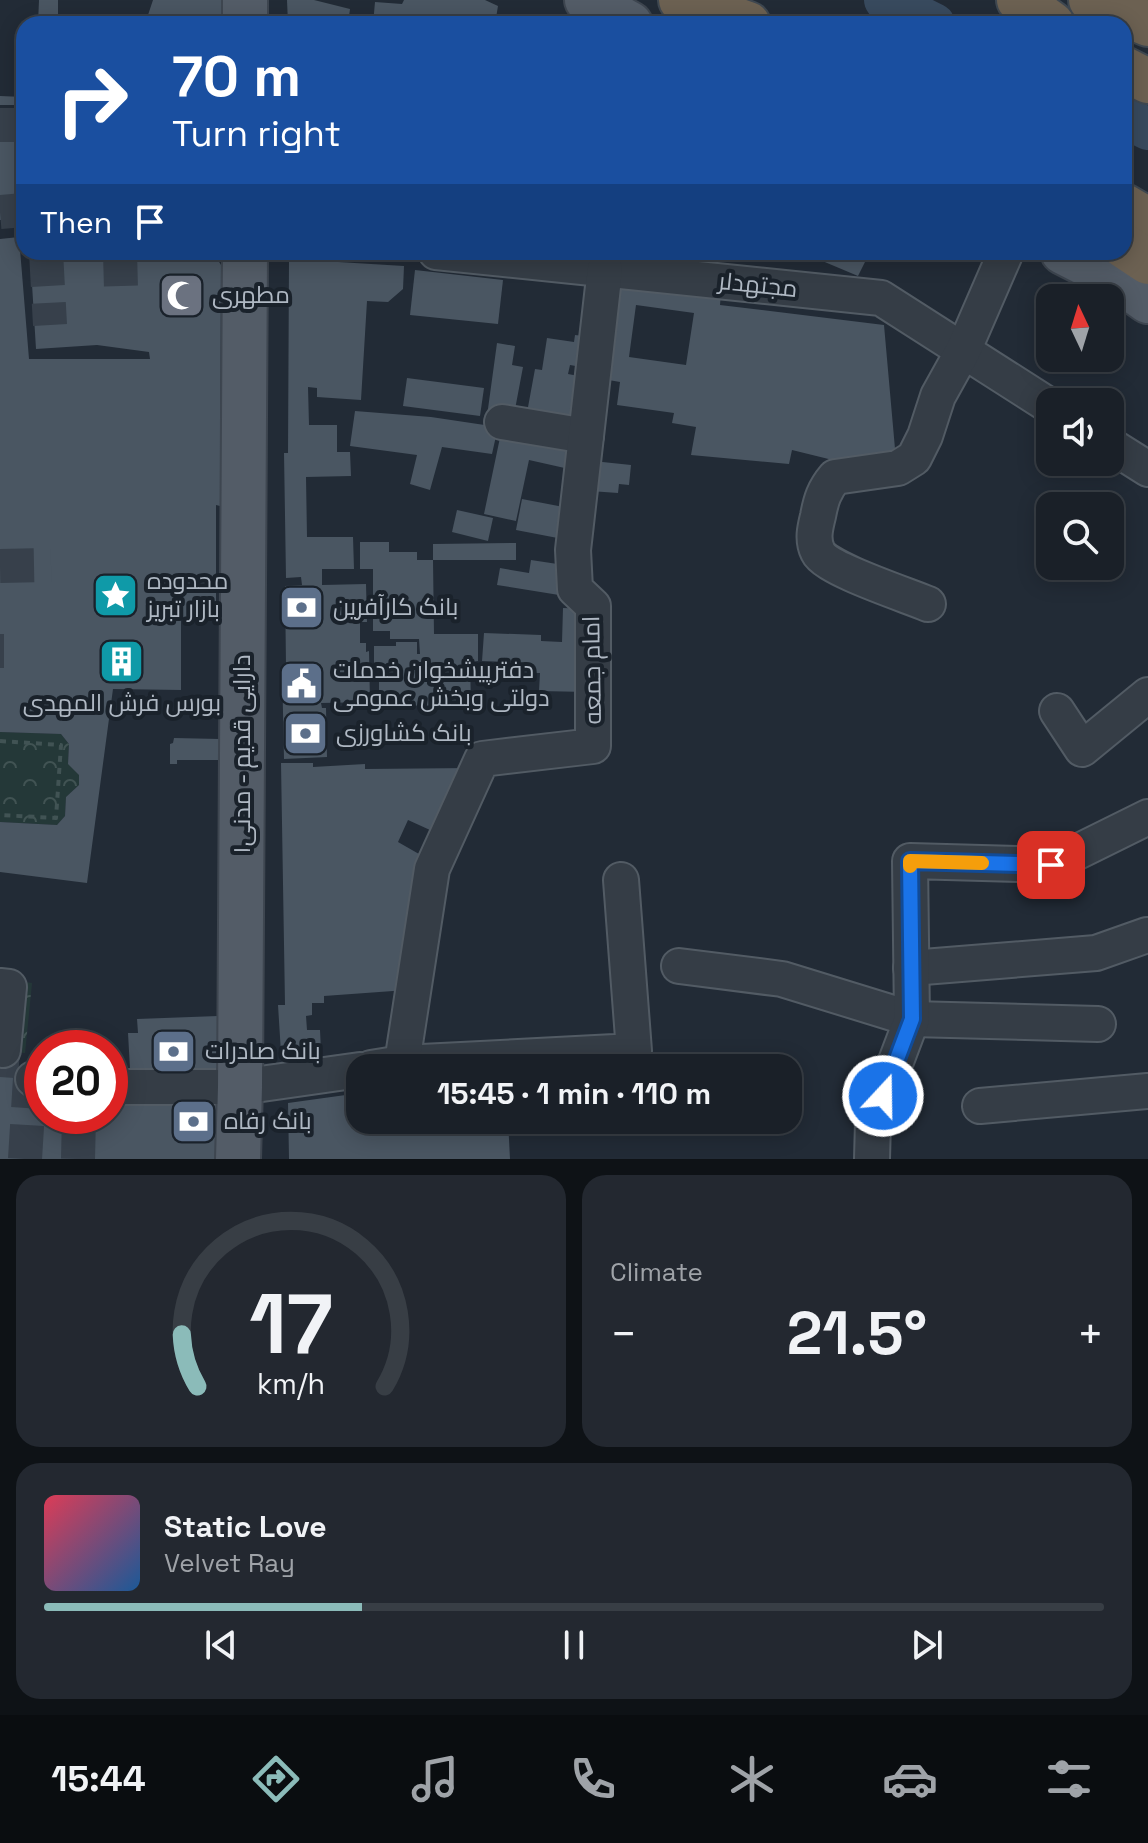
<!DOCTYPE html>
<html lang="en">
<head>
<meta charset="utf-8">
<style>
	:root { --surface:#1a2028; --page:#232830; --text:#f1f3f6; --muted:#9fa3a8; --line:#383e45; --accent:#8bbbb9 }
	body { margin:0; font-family:"Space Grotesk",Cairo,sans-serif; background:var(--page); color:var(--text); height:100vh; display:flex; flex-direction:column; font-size:30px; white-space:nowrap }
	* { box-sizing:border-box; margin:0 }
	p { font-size:26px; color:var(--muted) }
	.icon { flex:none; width:44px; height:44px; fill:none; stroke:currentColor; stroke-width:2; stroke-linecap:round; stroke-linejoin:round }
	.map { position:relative; height:1159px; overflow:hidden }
	.details { display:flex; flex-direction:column; gap:16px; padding:16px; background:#0e1216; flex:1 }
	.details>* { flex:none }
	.hud { position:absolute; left:16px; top:16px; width:1116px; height:244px; border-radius:24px; box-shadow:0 4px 20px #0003,0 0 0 2px var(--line); background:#1a4fa0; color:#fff; overflow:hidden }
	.needle { width:52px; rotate:356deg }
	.buttons { position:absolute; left:1036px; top:284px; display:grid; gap:16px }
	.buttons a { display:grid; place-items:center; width:88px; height:88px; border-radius:16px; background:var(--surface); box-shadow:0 4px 20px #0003,0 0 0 2px var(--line); font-size:40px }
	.speed { position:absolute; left:24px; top:1030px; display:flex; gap:16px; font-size:40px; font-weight:700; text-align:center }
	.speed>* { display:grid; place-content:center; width:104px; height:104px; border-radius:50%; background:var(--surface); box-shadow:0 4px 20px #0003,0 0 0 2px var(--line); line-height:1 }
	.speed .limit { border:12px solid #d22; background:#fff; color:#111 }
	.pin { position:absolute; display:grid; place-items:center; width:68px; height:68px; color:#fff; margin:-34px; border-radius:16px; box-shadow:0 4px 12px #0006 }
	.me { position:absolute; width:88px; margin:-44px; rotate:21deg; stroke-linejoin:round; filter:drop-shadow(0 0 6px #0008) }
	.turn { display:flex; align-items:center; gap:28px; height:168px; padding:0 24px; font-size:36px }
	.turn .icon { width:104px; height:104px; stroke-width:2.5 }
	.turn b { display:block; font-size:56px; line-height:68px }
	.then { display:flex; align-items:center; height:76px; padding:0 24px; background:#0003; gap:16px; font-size:30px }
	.big { font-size:60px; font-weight:800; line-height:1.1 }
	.details .card { flex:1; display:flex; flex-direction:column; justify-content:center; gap:12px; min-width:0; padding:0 28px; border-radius:24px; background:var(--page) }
	.details .dial { align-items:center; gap:0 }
	.dial svg { height:208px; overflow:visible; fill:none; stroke:var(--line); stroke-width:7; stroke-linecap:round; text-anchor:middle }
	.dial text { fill:var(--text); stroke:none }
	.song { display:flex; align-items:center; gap:24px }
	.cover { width:96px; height:96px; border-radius:12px; background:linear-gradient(135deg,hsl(350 70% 55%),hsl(210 70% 35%)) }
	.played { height:8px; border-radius:4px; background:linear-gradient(90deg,var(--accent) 30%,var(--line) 30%) }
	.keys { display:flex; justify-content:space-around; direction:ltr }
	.heat { display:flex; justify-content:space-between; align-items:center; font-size:44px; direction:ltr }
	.details .tiles { flex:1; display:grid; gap:16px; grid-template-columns:1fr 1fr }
	.card:last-child { grid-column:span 2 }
	.trip { position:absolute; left:346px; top:1054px; width:456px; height:80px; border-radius:24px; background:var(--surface); box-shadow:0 4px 20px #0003,0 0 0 2px var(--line); font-weight:800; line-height:80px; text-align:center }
	.dock { display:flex; height:128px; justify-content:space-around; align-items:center; background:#0a0d10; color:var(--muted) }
	.dock .icon { width:56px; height:56px }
	.dock .current { color:var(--accent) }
	.dock b { font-size:36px; color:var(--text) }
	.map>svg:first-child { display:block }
	.park { fill:url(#park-crowns) }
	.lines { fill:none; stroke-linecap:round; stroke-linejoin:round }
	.river { stroke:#384a5e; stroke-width:42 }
	.building { fill:#4a5662; fill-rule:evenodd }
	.minor-tunnel { stroke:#37404b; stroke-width:34; stroke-dasharray:34 17; stroke-linecap:butt }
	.minor-casing { stroke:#525b64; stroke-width:38 }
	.major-casing { stroke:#3e4650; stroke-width:48 }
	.highway-casing { stroke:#3f4851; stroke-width:48 }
	.path { stroke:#415354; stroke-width:4; stroke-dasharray:6 6; stroke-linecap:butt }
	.minor { stroke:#353d46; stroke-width:34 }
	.major { stroke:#535c67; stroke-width:44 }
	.highway { stroke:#6c6152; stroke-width:44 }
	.route-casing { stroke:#114b97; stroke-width:20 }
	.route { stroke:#1a73e8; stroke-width:14 }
	.slow { stroke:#f59e0b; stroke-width:14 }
	.labels { text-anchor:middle; stroke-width:8; stroke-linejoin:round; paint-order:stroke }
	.street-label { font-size:24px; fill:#afb8c3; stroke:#1a222b }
	.poi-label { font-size:24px; fill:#afb8c3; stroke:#1a222b; text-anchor:start }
</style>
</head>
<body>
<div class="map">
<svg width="1148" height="1159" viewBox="0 0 1148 1159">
	<defs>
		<pattern id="park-crowns" width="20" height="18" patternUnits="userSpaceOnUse" patternTransform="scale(2)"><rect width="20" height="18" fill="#243838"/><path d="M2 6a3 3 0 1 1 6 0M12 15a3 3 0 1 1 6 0" fill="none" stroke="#415353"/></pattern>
	</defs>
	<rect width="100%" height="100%" fill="#222b36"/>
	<!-- park -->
	<g class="park">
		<path d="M0 732 61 734 69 744 68 763 79 775V785L66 797 65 816 57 825 0 822Z"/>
		<path d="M0 979 32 983 25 1053 0 1050Z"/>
	</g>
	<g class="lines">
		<!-- river -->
		<g class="river">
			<path d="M885 0 934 24"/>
			<path d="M1124 117 1148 129"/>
		</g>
	</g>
	<!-- building -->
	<g class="building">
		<path d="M39 0H58V24H38Z"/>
		<path d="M153 0H221V24H145Z"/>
		<path d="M287 0H314L350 9 348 24H288Z"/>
		<path d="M404 0H485L498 6 495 24H373L375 2 402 4Z"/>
		<path d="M0 96 24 97V105H0Z"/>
		<path d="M0 117H24V218L0 220Z"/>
		<path d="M19 237 29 359H150L149 352 97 345 36 349 30 252H213L221 265 220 506 216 505V618L181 617V690L113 689 87 883 0 872V822L57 825 65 816 66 797 79 785V775L68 764 69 744 61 734 0 732V239Z"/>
		<path d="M823 252H870L858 276 820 260Z"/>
		<path d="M289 259 404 266 403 289 388 302 367 301 361 400 317 397V388L308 387 309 425H337V452H350L351 476 306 477 307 537H353L354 569H322V585L366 584 367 622H360V643H366V652L369 651 370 702 321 703 322 708H326L327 757 284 759 282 666H286L285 586 302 585 301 577 286 578 284 453H288Z"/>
		<path d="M415 270 503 280 498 324 410 315Z"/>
		<path d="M616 281 721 293 720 305 884 325 896 460 861 467 792 450 789 464 691 455 696 427 672 423 674 413 617 405 620 382 603 379ZM636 305 694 313 686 365 629 357Z"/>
		<path d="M575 335 592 337 587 368 570 365 568 374 589 378 580 427 526 418 535 369 542 370 547 338 574 342Z"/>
		<path d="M497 343 515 346 512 365 523 367 513 420 487 416Z"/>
		<path d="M407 378 484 388 480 416 403 406Z"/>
		<path d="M355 411 431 417 498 427 492 454 442 447 430 490 410 484 417 455 350 446Z"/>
		<path d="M502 428 583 446 578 471 529 460 516 521 484 514Z"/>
		<path d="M593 461 631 465 629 485 619 484 618 493 590 491Z"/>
		<path d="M522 499 574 509 568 540 516 530Z"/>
		<path d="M457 510 493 518 488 541 452 532Z"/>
		<path d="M360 542H389V552H417V560H433L434 634H478V661L470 662 471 705 379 706V666H374V646H396V642H417V654H420L419 639H390V631H373V569H360Z"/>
		<path d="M516 543V560H433V544Z"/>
		<path d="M531 560 564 565 559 595 497 585 500 568 529 573Z"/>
		<path d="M563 608 591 609 588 692 539 691 540 673H507V662L482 661 484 633 541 635V641L562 642Z"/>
		<path d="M174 738 220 739V760H177V764H170V744L173 743Z"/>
		<path d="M281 763H313V767L365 764V769L471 768 441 835 408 820 398 842 419 854 407 990 324 996V1003H312V1015L306 1016 307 1030H320L321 1051 281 1053 278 1005H285Z"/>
		<path d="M218 1016 220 1080 139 1083V1069H130L128 1033H138L137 1019Z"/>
		<path d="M0 1050 18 1052 16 1071 34 1072 42 1093V1116H110V1093L223 1094 225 1159H0Z"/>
		<path d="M360 1093V1120H508L510 1159H289L288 1103Z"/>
	</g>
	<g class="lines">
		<!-- minor-tunnel -->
		<g class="minor-tunnel">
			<path d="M0 125H24"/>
			<path d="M0 212 24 210"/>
			<path d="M46 252 50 325"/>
			<path d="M120 252 121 289"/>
			<path d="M0 566 51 565"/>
			<path d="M0 651H4"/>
			<path d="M1 1077 3 1050"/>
			<path d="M25 1159 30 1078"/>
			<path d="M78 1159 79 1116"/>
		</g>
		<defs>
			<g id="minor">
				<path d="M436 252 881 298 1050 406"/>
				<path d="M502 422 586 436"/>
				<path d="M1110 445 1148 469"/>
				<path d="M928 604C907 595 826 569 818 552 812 540 815 528 818 516 821 500 824 490 835 477L898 468 914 458 925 436 938 396 963 351 1006 252"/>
				<path d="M1057 711 1082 749 1148 695"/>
				<path d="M679 966 782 979 912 1019 1098 1024"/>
				<path d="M911 968 1096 953 1147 935"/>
				<path d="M0 986 9 987 3 1050"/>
				<path d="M402 1063 634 1051 621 880"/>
				<path d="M371 1068 402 1063 432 869 482 759 593 746V606L575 589 573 550 605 269"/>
				<path d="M33 1079 42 1080"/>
				<path d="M110 1087H240L360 1070"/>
				<path d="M980 1106 1148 1091"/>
				<path d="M872 1159 873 1122 912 1019 910 861 1051 865 1148 817"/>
			</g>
			<g id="major">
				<path d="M587 0 630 24"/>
				<path d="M245 24V0"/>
				<path d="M1063 252 1120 281 1148 301"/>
				<path d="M238 1159 240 1087 245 252"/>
			</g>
			<g id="highway">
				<path d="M681 0 748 24"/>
				<path d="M1019 0 1052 24"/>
				<path d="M1091 0 1148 24"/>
				<path d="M1124 69 1148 81"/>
				<path d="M1124 206 1148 220"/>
				<path d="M1124 246 1148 262"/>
			</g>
		</defs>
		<!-- minor casing -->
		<use href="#minor" class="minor-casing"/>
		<!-- major casing -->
		<use href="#major" class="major-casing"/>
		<!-- highway casing -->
		<use href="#highway" class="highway-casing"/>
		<!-- path -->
		<path class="path" d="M0 741 61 745 56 818 0 815"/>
		<!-- minor -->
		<use href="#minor" class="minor"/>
		<!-- major -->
		<use href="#major" class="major"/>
		<!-- highway -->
		<use href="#highway" class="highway"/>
	</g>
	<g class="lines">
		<defs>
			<path id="route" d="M883 1096 912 1019 910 861 1051 865"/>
		</defs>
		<!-- route casing -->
		<use href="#route" class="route-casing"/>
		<!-- route -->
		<use href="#route" class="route"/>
		<!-- slow -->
		<path class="slow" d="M910 866V861L982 863"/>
	</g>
	<!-- icons -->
	<defs>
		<symbol id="mosque-square" viewBox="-11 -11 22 22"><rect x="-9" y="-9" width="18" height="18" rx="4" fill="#6b7280" stroke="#1a222b"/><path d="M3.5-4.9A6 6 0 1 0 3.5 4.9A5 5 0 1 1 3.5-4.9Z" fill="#fff"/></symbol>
		<symbol id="sight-square" viewBox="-11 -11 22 22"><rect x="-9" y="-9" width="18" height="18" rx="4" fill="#0f9aa8" stroke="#1a222b"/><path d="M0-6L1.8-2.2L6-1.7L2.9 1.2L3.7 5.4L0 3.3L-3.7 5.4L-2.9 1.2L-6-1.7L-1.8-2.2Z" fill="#fff"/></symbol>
		<symbol id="bank-square" viewBox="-11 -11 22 22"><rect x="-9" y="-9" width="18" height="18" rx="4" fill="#5c6f8a" stroke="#1a222b"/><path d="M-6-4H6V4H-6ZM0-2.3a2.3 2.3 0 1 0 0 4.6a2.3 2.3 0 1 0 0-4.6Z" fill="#fff"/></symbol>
		<symbol id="building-square" viewBox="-11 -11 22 22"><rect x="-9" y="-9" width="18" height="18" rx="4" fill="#0f9aa8" stroke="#1a222b"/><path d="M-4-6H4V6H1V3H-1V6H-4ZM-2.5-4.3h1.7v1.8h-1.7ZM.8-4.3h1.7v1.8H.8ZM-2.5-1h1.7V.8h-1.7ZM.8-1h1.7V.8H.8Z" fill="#fff"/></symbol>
		<symbol id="civic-square" viewBox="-11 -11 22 22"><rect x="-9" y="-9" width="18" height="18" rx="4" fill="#5c6f8a" stroke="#1a222b"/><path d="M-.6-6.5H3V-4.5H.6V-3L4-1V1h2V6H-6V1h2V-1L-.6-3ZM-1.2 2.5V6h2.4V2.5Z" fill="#fff"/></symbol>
	</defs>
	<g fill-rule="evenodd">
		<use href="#mosque-square" x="156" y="270" width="51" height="51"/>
		<use href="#sight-square" x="90" y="570" width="51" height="51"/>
		<use href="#bank-square" x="276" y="582" width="51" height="51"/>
		<use href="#building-square" x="96" y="636" width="51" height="51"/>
		<use href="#civic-square" x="276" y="658" width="51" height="51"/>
		<use href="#bank-square" x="280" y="708" width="51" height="51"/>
		<use href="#bank-square" x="148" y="1026" width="51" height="51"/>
		<use href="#bank-square" x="168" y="1096" width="51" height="51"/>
	</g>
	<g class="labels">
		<!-- street labels -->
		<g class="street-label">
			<text transform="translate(758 285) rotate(6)" y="8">مجتهدلر</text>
			<text transform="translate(592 670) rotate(-91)" y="8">امام جمعه</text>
			<text transform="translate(242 754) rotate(-90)" y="8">دارایی قدیم - مدنی۱</text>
		</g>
		<!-- poi labels -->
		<g class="poi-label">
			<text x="212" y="303">مطهری</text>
			<text x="147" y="589">محدوده<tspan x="147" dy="28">بازار تبریز</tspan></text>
			<text x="333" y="615">بانک کارآفرین</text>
			<text x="333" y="678">دفترپیشخوان خدمات<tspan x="333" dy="28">دولتی وبخش عمومی</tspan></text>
			<text x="122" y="711" text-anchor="middle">بورس فرش المهدی</text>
			<text x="336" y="741">بانک کشاورزی</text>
			<text x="205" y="1059">بانک صادرات</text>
			<text x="224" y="1129">بانک رفاه</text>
		</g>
	</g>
</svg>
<div class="buttons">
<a><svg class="needle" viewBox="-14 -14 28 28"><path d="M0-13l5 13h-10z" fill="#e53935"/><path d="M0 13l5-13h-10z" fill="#9fa3a8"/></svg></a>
<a><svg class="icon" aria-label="sound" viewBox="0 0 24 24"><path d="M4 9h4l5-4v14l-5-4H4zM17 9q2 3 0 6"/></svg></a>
<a><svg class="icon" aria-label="search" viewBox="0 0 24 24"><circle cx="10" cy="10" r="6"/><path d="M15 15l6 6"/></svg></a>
</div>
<div class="speed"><div class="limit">20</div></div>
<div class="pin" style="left:1051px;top:865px;background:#d93025"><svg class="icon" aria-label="arrive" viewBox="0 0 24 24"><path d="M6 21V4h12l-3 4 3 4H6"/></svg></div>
<svg class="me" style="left:883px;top:1096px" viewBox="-20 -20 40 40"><circle r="17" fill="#1a73e8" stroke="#fff" stroke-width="3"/><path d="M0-11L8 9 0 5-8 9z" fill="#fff"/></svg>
<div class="trip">15:45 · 1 min · 110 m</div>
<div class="hud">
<div class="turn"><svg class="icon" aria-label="right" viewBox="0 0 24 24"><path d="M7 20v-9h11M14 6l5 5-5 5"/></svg><div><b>70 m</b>Turn right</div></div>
<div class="then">Then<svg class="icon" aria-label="arrive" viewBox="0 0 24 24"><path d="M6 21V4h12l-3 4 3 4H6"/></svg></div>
</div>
</div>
<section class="details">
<div class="tiles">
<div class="card dial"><svg viewBox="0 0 100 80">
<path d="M14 69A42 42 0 1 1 86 69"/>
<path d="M14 69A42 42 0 0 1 8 49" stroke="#8bbbb9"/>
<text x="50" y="56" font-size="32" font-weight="700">17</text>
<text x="50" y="72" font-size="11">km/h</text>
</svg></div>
<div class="card"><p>Climate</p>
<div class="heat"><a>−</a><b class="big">21.5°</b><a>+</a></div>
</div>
<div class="card">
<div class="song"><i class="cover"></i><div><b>Static Love</b><p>Velvet Ray</p></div></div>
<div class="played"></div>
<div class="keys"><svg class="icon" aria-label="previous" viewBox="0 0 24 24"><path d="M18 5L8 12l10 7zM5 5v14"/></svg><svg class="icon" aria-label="pause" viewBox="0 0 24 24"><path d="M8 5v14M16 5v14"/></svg><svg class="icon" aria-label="next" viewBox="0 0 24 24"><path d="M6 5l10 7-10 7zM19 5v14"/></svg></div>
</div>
</div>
</section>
<nav class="dock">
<b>15:44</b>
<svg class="icon current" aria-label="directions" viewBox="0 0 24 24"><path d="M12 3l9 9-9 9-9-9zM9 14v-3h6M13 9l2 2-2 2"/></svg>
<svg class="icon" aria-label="music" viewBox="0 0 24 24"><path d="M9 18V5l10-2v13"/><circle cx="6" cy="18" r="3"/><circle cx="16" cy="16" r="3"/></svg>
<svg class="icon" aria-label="phone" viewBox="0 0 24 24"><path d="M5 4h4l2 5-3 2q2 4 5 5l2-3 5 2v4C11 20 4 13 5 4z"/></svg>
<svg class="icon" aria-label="climate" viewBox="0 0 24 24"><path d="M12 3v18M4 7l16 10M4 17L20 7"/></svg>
<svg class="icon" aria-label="car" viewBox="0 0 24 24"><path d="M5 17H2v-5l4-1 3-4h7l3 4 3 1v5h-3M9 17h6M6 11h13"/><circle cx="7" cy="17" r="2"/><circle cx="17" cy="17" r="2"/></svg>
<svg class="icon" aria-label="filters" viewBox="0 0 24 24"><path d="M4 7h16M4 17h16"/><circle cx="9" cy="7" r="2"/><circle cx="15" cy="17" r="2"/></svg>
</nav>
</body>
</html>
